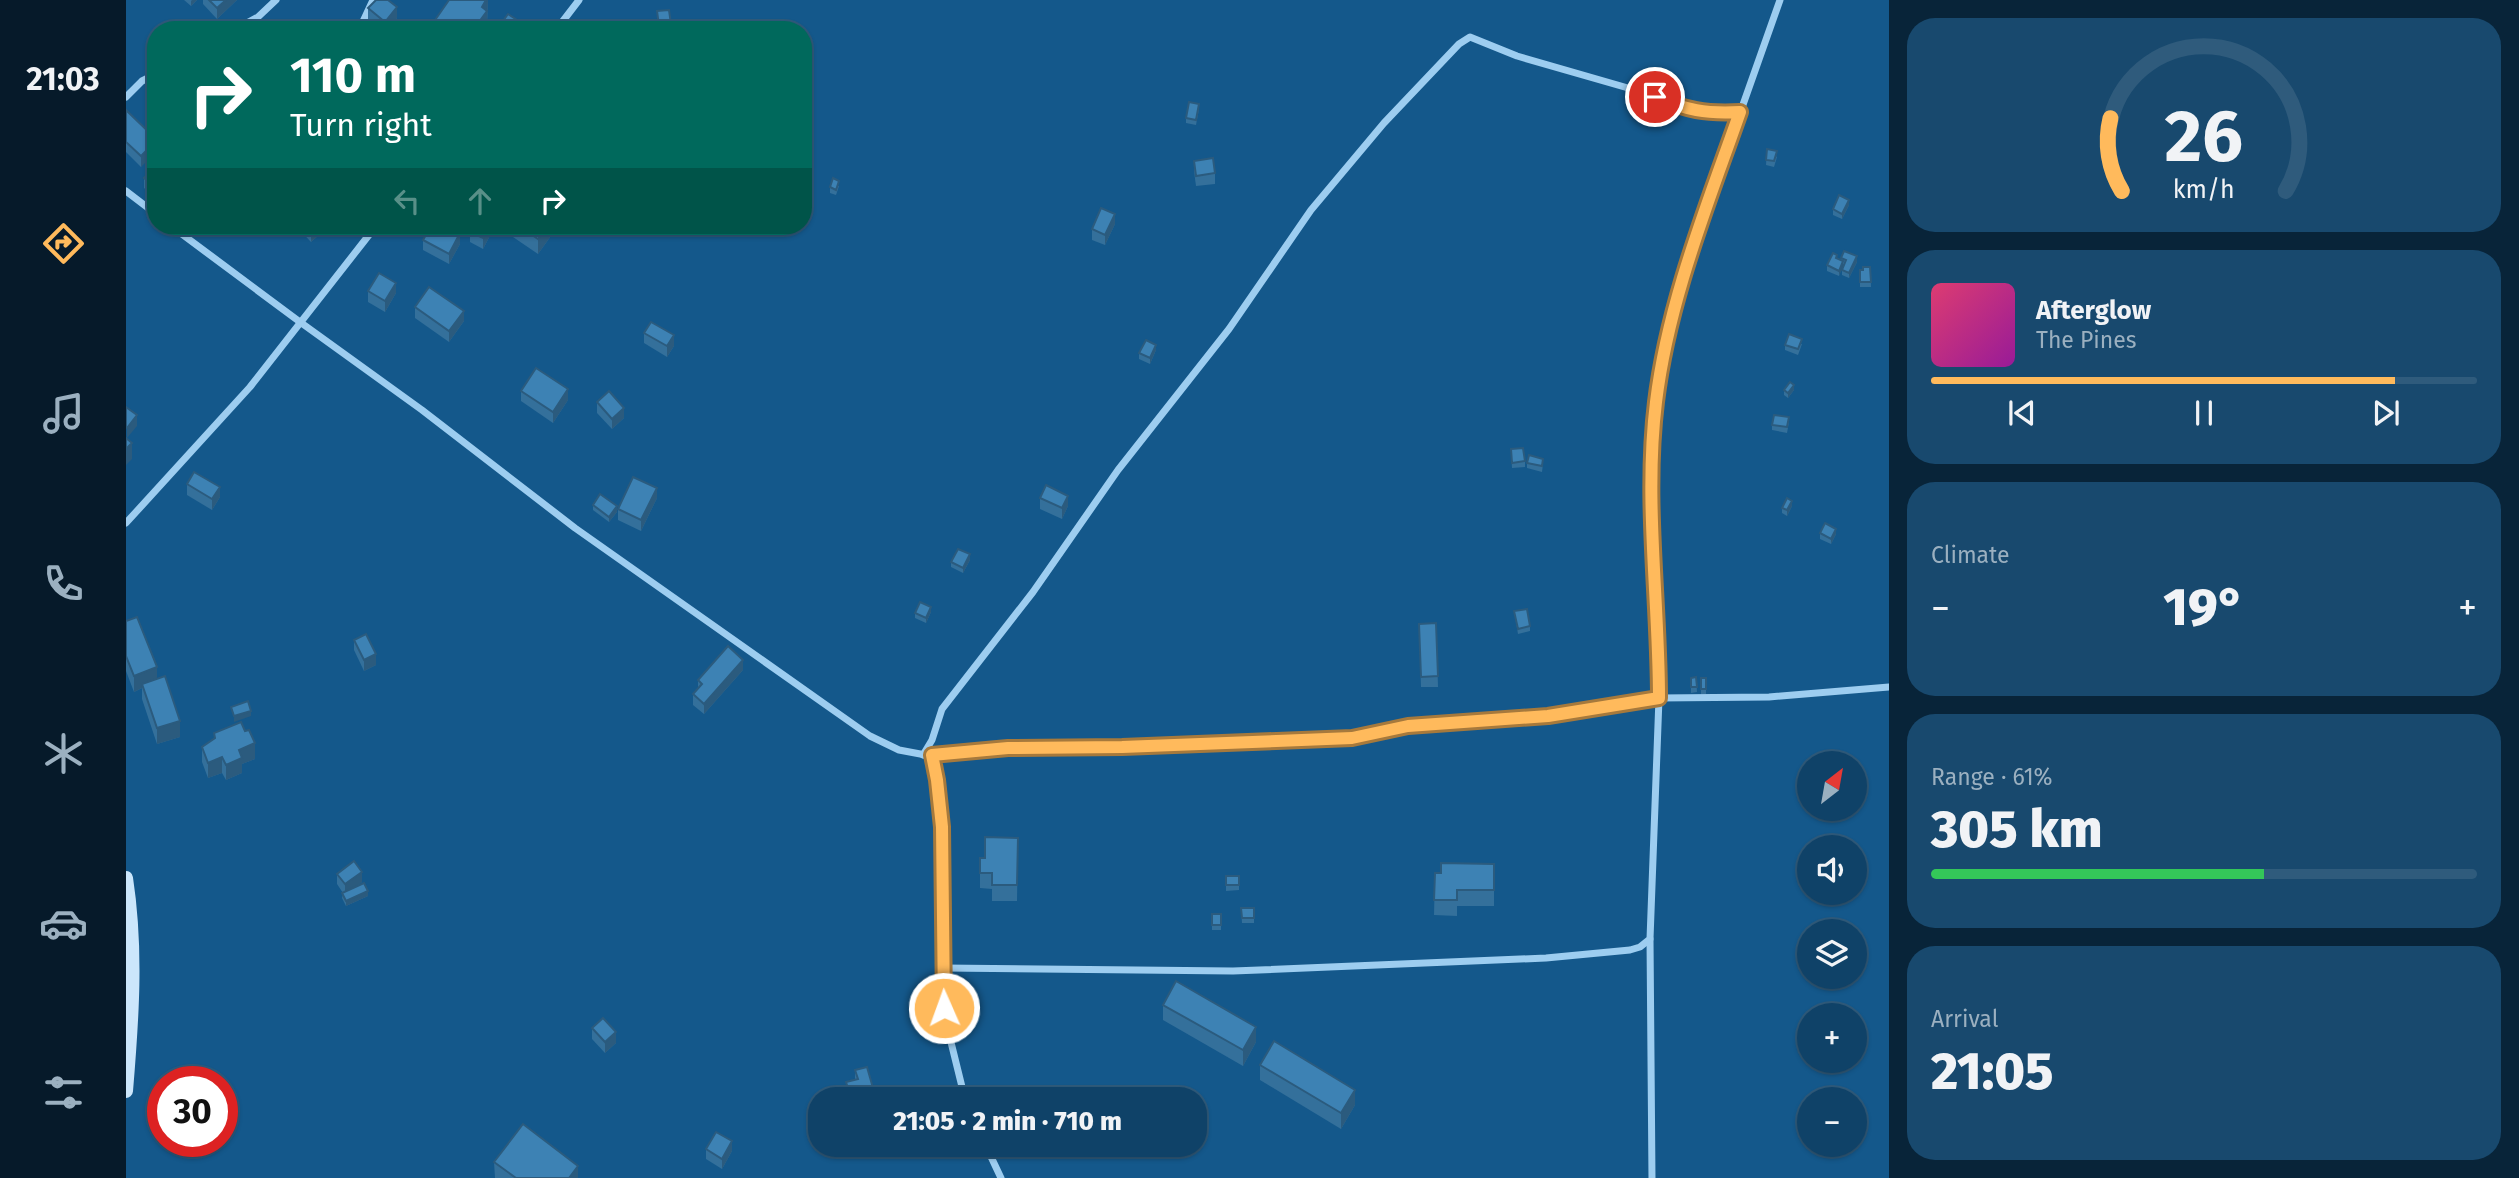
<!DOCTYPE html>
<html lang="en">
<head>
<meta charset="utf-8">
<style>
	:root { --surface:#0f4268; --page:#18496e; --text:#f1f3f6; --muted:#9bb0c0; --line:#2f5b7c; --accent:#ffba5c }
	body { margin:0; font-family:"Fira Sans",sans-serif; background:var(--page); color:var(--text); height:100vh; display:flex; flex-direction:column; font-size:26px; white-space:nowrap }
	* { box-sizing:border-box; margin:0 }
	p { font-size:23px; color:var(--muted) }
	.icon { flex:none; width:38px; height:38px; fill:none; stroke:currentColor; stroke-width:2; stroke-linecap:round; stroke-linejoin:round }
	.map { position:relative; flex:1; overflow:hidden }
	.details { display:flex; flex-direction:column; gap:18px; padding:18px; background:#082439; width:630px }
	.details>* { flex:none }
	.guide { position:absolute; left:21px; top:21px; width:665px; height:214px; border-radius:28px; box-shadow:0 2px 5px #0004,0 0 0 2px var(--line); background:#00695c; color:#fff; overflow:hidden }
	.needle { width:46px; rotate:31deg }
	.fabs { position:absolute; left:1671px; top:751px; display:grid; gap:14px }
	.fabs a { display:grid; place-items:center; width:70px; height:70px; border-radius:50%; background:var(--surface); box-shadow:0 2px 5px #0004,0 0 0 2px var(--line); font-size:35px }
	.speed { position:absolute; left:21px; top:1066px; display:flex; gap:14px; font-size:35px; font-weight:700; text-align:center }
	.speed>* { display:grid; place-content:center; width:91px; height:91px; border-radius:50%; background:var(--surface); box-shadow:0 2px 5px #0004,0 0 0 2px var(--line); line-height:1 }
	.speed .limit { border:10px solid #d22; background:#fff; color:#111 }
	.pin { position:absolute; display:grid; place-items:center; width:60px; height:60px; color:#fff; margin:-30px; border:4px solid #fff; border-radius:50%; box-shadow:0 2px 7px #0007 }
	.me { position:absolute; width:77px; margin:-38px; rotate:358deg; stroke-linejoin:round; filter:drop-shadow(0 0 5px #0008) }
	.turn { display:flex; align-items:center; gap:24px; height:147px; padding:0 28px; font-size:32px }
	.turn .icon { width:91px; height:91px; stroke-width:2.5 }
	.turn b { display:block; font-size:49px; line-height:60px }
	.lanes { display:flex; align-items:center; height:66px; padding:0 28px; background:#0003; justify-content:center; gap:35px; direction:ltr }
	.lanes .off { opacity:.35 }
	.big { font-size:52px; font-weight:800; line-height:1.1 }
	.details .tile { flex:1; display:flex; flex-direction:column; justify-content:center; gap:10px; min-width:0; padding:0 24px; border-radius:28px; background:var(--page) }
	.details .dial { align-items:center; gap:0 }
	.dial svg { height:182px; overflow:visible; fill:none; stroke:var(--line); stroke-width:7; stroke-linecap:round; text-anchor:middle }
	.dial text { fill:var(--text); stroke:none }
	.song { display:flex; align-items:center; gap:21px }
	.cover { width:84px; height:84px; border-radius:10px; background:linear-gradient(135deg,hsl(340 70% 55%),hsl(300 70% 35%)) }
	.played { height:7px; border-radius:4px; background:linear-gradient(90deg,var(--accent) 85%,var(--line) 85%) }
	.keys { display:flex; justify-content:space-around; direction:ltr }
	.heat { display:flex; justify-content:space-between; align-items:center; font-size:38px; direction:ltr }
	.charge { height:10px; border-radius:5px; background:linear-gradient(90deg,#34c759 61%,var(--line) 0) }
	.trip { position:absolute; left:682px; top:1087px; width:399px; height:70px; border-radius:28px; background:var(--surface); box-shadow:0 2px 5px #0004,0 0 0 2px var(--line); font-weight:800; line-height:70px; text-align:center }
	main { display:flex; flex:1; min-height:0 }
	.tabs { display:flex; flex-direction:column; width:126px; justify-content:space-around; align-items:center; background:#061a2a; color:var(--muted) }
	.tabs .icon { width:49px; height:49px }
	.tabs .selected { color:var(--accent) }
	.tabs b { font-size:32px; color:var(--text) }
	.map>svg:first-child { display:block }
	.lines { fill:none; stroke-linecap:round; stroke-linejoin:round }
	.minor { stroke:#9dcdf0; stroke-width:7 }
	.secondary { stroke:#cbe6fb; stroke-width:14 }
	.wall { fill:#34709b }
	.shaded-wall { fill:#2b5b7e }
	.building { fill:#3d82b4; stroke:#2b5b7e; stroke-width:2 }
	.route-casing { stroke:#a6793c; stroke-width:18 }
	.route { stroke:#ffba5c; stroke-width:12 }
</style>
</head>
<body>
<main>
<nav class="tabs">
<b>21:03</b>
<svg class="icon selected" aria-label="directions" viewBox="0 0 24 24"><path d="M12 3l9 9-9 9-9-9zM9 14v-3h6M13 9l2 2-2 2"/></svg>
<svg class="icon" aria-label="music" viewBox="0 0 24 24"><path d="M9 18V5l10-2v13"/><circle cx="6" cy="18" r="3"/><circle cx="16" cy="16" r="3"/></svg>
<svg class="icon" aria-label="phone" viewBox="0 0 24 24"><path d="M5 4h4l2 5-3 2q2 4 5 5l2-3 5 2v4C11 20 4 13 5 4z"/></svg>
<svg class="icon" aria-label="climate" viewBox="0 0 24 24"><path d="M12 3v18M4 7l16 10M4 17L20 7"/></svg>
<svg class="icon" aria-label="car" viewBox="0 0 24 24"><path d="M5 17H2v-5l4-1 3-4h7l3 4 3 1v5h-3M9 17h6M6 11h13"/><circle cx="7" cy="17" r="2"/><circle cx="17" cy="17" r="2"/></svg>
<svg class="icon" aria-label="filters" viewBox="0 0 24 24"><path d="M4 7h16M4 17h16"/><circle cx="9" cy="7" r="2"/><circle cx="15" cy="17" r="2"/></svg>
</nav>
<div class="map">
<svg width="1763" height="1178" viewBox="0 0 1763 1178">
	<rect width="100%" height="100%" fill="#14588b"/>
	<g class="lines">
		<!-- minor -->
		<g class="minor">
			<path d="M108 30 132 17 150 0"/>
			<path d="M233 30 247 0"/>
			<path d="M430 30 453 0"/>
			<path d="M0 97 16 81 30 74"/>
			<path d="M0 191 30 214"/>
			<path d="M45 226 174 322 296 410 449 528 744 736 773 750 805 756 811 780 816 827V993L820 1022 839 1099"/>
			<path d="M0 523 124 387 250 226"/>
			<path d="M797 755 806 740 816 709 907 592 992 470 1103 329 1185 210 1258 123 1333 44 1344 37 1391 56 1502 88 1556 108 1585 114 1614 112"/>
			<path d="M805 756 882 748 996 747 1226 738 1282 726 1422 716 1533 698 1643 697 1763 687"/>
			<path d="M1524 939 1526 1178"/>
			<path d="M817 968 1107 971 1420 958 1504 950 1514 947 1524 939 1533 698 1524 469 1530 401 1544 325 1578 215 1654 0"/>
			<path d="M859 1144 875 1178"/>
		</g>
		<!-- secondary -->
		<path class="secondary" d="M0 878C11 950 6 1019 0 1091"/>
	</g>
	<!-- wall -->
	<g class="wall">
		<path d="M58 0H71L65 6Z"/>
		<path d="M77 0H111L91 19 77 4Z"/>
		<path d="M362 0 361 26 358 30H307V23Z"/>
		<path d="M242 8 271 18 261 30H256L242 19Z"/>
		<path d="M531 11 545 24V29L533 30Z"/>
		<path d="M377 21 391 25 388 30H382L377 26Z"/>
		<path d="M1073 109 1070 125 1060 123V118Z"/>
		<path d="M0 110 30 139 15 167 0 152Z"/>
		<path d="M1641 149 1651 157 1648 167 1640 165Z"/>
		<path d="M1068 161 1089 173V184L1070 186 1068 171Z"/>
		<path d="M30 172V198L18 188V178Z"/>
		<path d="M713 186 710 195 704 193V187Z"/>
		<path d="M1723 205 1716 219 1707 215V209Z"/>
		<path d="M989 224 979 245 966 240V229Z"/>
		<path d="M170 226H203L185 242Z"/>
		<path d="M305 226H339L334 234V244L323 264 297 250V240Z"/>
		<path d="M368 226V228L357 249 344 242V232Z"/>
		<path d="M387 226H432L412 254 387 237Z"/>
		<path d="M1715 258 1731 262 1723 278 1716 275V270L1718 265 1717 264 1713 276 1701 271V265L1711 259 1715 260Z"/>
		<path d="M1744 267 1745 287H1734V270Z"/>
		<path d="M242 291 270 293 259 312 242 302Z"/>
		<path d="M289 307 338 321 323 342 289 318Z"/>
		<path d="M518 333 548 346 541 357 518 343Z"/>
		<path d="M1676 344 1672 355 1659 350V345Z"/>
		<path d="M1030 350 1024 364 1013 359V353Z"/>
		<path d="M1658 390H1668L1662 398 1658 395Z"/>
		<path d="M395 391 442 400 427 423 395 401Z"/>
		<path d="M471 402 498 418 486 429 471 413Z"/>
		<path d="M1663 422 1661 433 1646 430V425Z"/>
		<path d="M1385 449 1399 461V467L1386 468Z"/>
		<path d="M1401 463 1417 464 1416 472 1401 468Z"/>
		<path d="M61 484 94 497 86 510 61 495Z"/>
		<path d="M531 498 515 531 492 520V509Z"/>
		<path d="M914 498 942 506 936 519 914 509Z"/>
		<path d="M467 505 491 512 483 522 467 510Z"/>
		<path d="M1666 506 1661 516 1656 513V508Z"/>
		<path d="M1694 533 1710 534 1705 544 1694 539Z"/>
		<path d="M844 560 837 573 825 567V562Z"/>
		<path d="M1388 611 1404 626V631L1392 634Z"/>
		<path d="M805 612 800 623 789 618V613Z"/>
		<path d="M0 621 31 679 54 737 31 744 16 699V688L8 692 0 671Z"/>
		<path d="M1310 623 1312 687H1295L1293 624Z"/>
		<path d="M228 640 250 665 238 671 228 650Z"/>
		<path d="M617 670 578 714 567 705V694L572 688V680Z"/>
		<path d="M1570 677 1571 692 1565 693V678Z"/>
		<rect x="1575" y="678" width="5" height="16"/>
		<path d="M88 733 129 759 116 764V773L100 780 96 773 82 778 76 762V747L88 739Z"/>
		<path d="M892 838 891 901H866V889L854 888V858H859Z"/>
		<path d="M1368 864V906H1331V916L1308 915 1309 873H1315Z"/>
		<path d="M211 874 236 882 229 887 242 896 220 906 216 898 217 893 211 884Z"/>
		<path d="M1100 876H1113V890L1100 891Z"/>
		<path d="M1115 908H1128V923H1116Z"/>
		<rect x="1086" y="914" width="9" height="16"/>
		<path d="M1037 1005 1130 1042 1117 1066 1037 1020Z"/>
		<path d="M466 1028 490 1043 479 1053 466 1039Z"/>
		<path d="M1134 1065 1229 1105 1215 1129 1134 1080Z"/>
		<path d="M729 1070 747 1098 722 1099 720 1093V1082L729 1080Z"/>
		<path d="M580 1149 606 1151 596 1169 580 1159Z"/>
		<path d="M368 1162 452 1178H369Z"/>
	</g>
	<!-- shaded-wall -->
	<g class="shaded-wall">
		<path d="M66 0H71L65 6V1Z"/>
		<path d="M100 0H111L91 19V8Z"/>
		<path d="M360 0H362L361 26 358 30H347L356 7Z"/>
		<path d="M271 7V18L261 30H259V22Z"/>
		<path d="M391 20V25L388 30H385V27Z"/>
		<path d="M30 141V152L15 167V156Z"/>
		<path d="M1723 200V205L1716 219V214Z"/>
		<path d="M989 214V224L979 245V235Z"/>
		<path d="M191 226H203L185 242V231Z"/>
		<path d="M332 226H339L334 234V244L323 264V254L332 236Z"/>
		<path d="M364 226H368V228L357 249V238Z"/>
		<path d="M421 226H432L412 254V239Z"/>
		<path d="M1731 256V262L1723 278V273Z"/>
		<path d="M1717 261V266L1713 276V271Z"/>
		<path d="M270 283V293L259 312V301Z"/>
		<path d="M338 311V321L323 342V331Z"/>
		<path d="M548 335V346L541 357V346Z"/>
		<path d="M1030 345V350L1024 364V358Z"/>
		<path d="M1668 385V390L1662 398V393Z"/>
		<path d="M442 389V400L427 423V412Z"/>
		<path d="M498 408V418L486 429V419Z"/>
		<path d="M11 415V426L1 438V428Z"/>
		<path d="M6 443V459L0 465V449Z"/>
		<path d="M94 487V497L86 510V499Z"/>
		<path d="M531 488V498L515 531V520Z"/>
		<path d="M942 496V506L936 519V508Z"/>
		<path d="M1666 501V506L1661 516V510Z"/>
		<path d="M491 506V512L483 522V517Z"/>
		<path d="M1710 529V534L1705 544V539Z"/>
		<path d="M844 554V560L837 573V568Z"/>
		<path d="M805 607V612L800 623V618Z"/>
		<path d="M250 654V665L238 671V660Z"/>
		<path d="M617 660V670L578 714V704Z"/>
		<path d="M31 667V682L16 684V688L8 692V676Z"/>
		<path d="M125 711V716L108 722V716Z"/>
		<path d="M54 721V737L31 744V728Z"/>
		<path d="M129 743V759L116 764V773L100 780V765L113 750Z"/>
		<path d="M96 757V773L82 778V763Z"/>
		<path d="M236 872V882L219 895V884Z"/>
		<path d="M242 891V896L220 906V901Z"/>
		<path d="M1130 1027V1042L1117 1066V1050Z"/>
		<path d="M490 1032V1043L479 1053V1042Z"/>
		<path d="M747 1088V1098L724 1099V1095Z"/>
		<path d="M1229 1090V1105L1215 1129V1113Z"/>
		<path d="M606 1141V1151L596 1169V1159Z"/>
		<path d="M452 1166V1178H443Z"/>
	</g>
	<!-- building -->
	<g class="building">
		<path d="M83 0H100L91 8Z"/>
		<path d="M250 0H262L271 7 259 22 242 8Z"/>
		<path d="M323 0H360L356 7 361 11 347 30H316L307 23Z"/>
		<path d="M543 10 545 24 533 26 531 11Z"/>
		<path d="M382 14 391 20 385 27 377 21Z"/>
		<path d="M287 23 295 30H282Z"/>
		<path d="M1063 102 1073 104 1070 120 1060 118Z"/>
		<path d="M0 110 30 139V141L15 156 0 142Z"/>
		<path d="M1641 149 1651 151 1648 161 1640 160Z"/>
		<path d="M1087 158 1089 173 1070 176 1068 161Z"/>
		<path d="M26 169 30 172V188L18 178Z"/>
		<path d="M707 178 713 181 710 190 704 187Z"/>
		<path d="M1713 195 1723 200 1716 214 1707 209Z"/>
		<path d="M975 208 989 214 979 235 966 229Z"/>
		<path d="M180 226H191L185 231Z"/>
		<path d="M305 226H320L334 233 323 254 297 240Z"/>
		<path d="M347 226H364L357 238 344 232Z"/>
		<path d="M394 226H421L412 239Z"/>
		<path d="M1718 251 1731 256 1723 273 1716 270 1720 260 1715 258Z"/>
		<path d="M1707 253 1711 255 1710 258 1717 261 1713 271 1701 265Z"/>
		<path d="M1737 267H1744L1745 282H1734V270H1737Z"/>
		<path d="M253 273 270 283 259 301 242 291Z"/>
		<path d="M303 287 338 311 323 331 289 307Z"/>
		<path d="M525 322 548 335 541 346 518 333Z"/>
		<path d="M1663 334 1676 339 1672 349 1659 345Z"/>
		<path d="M1020 340 1030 345 1024 358 1013 353Z"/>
		<path d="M410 368 442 389 427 412 395 391Z"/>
		<path d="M1664 382 1668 385 1662 393 1658 390Z"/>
		<path d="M483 391 498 408 486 419 471 402Z"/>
		<path d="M0 407 11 415 1 428 0 427Z"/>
		<path d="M1648 415 1663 417 1661 427 1646 425Z"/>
		<path d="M0 438 6 443 0 449Z"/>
		<path d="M1397 448 1399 461 1386 463 1385 449Z"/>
		<path d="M1403 455 1417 459 1416 466 1401 463Z"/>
		<path d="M68 472 94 487 86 499 61 484Z"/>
		<path d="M507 477 531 488 515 520 492 509Z"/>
		<path d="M920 485 942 496 936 508 914 498Z"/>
		<path d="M474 494 491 506 483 517 467 505Z"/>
		<path d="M1661 498 1666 501 1661 510 1656 508Z"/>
		<path d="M1699 523 1710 529 1705 539 1694 533Z"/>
		<path d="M832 549 844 554 837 568 825 562Z"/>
		<path d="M794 602 805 607 800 618 789 613Z"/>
		<path d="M1401 609 1404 626 1392 629 1388 611Z"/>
		<path d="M11 617 31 667 8 676 0 656V621Z"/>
		<path d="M1310 623 1312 676 1295 677 1293 624Z"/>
		<path d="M240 634 250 654 238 660 228 640Z"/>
		<path d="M602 646 617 660 578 704 567 694 576 684 572 680Z"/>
		<path d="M39 676 54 721 31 728 16 684Z"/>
		<path d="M1570 677 1571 687H1565V678Z"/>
		<rect x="1575" y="678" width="5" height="11"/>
		<path d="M122 701 125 711 108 716 105 707Z"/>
		<path d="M115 722 119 731 123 730 129 743 113 750 116 758 100 765 96 757 82 763 76 747 89 738 88 733Z"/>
		<path d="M859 837 892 838 891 885H866V873H854V858H859Z"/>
		<path d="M228 861 236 872 219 884 211 874Z"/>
		<path d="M1315 863 1368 864V890H1331V900H1308L1309 873H1315Z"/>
		<rect x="1100" y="876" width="13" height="9"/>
		<path d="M238 883 242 891 220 901 216 893Z"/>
		<path d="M1115 908H1128V918H1116Z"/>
		<rect x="1086" y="914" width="9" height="11"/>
		<path d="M1050 981 1130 1027 1117 1050 1037 1005Z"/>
		<path d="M477 1018 490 1032 479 1042 466 1028Z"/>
		<path d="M1148 1041 1229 1090 1215 1113 1134 1065Z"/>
		<path d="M741 1067 747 1088 724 1095 720 1082 732 1079 729 1070Z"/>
		<path d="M397 1124 452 1166 443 1178H390L368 1162Z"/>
		<path d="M590 1132 606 1141 596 1159 580 1149Z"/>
	</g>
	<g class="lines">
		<defs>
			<path id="route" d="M818 1008 816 827 811 780 806 755 882 748 996 747 1226 738 1282 726 1422 716 1533 698C1533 600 1518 500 1530 402 1542 302 1581 206 1614 112 1579 114 1561 110 1529 97"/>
		</defs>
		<!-- route casing -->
		<use href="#route" class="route-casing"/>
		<!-- route -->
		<use href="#route" class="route"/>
	</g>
</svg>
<div class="fabs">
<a><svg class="needle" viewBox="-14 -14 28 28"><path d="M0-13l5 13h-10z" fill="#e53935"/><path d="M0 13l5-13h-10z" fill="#9bb0c0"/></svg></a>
<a><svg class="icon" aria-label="sound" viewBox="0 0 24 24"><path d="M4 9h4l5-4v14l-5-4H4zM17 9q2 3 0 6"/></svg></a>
<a><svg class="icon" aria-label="layers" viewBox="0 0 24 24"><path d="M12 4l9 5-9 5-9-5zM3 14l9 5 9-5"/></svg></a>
<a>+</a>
<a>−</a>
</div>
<div class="speed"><div class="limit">30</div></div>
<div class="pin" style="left:1529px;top:97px;background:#d93025"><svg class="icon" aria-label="arrive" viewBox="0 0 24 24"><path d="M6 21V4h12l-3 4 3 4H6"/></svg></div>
<svg class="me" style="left:818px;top:1008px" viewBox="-20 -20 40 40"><circle r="17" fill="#ffba5c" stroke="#fff" stroke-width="3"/><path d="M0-11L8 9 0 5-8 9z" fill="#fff"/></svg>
<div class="trip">21:05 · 2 min · 710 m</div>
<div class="guide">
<div class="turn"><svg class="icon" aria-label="right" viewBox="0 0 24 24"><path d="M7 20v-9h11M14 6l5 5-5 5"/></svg><div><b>110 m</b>Turn right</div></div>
<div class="lanes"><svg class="icon off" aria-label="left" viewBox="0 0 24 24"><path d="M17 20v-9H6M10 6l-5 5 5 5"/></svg><svg class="icon off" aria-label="ahead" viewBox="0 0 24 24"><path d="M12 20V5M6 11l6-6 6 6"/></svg><svg class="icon" aria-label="right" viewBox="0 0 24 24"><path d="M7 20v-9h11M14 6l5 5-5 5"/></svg></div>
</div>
</div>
<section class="details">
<div class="tile dial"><svg viewBox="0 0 100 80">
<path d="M14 69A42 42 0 1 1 86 69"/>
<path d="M14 69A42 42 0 0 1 9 37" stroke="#ffba5c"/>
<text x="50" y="56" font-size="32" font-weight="700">26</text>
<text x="50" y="72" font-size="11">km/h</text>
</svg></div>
<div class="tile">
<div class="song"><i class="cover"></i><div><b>Afterglow</b><p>The Pines</p></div></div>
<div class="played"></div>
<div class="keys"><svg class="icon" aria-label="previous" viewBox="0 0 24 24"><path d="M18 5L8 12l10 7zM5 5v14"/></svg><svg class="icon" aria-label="pause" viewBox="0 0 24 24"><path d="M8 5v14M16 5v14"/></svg><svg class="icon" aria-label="next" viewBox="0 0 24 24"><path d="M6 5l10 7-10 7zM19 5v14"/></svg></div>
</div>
<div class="tile"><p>Climate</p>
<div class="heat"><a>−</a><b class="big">19°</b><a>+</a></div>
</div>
<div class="tile"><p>Range · 61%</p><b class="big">305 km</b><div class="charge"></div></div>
<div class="tile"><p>Arrival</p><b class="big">21:05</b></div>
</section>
</main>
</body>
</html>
